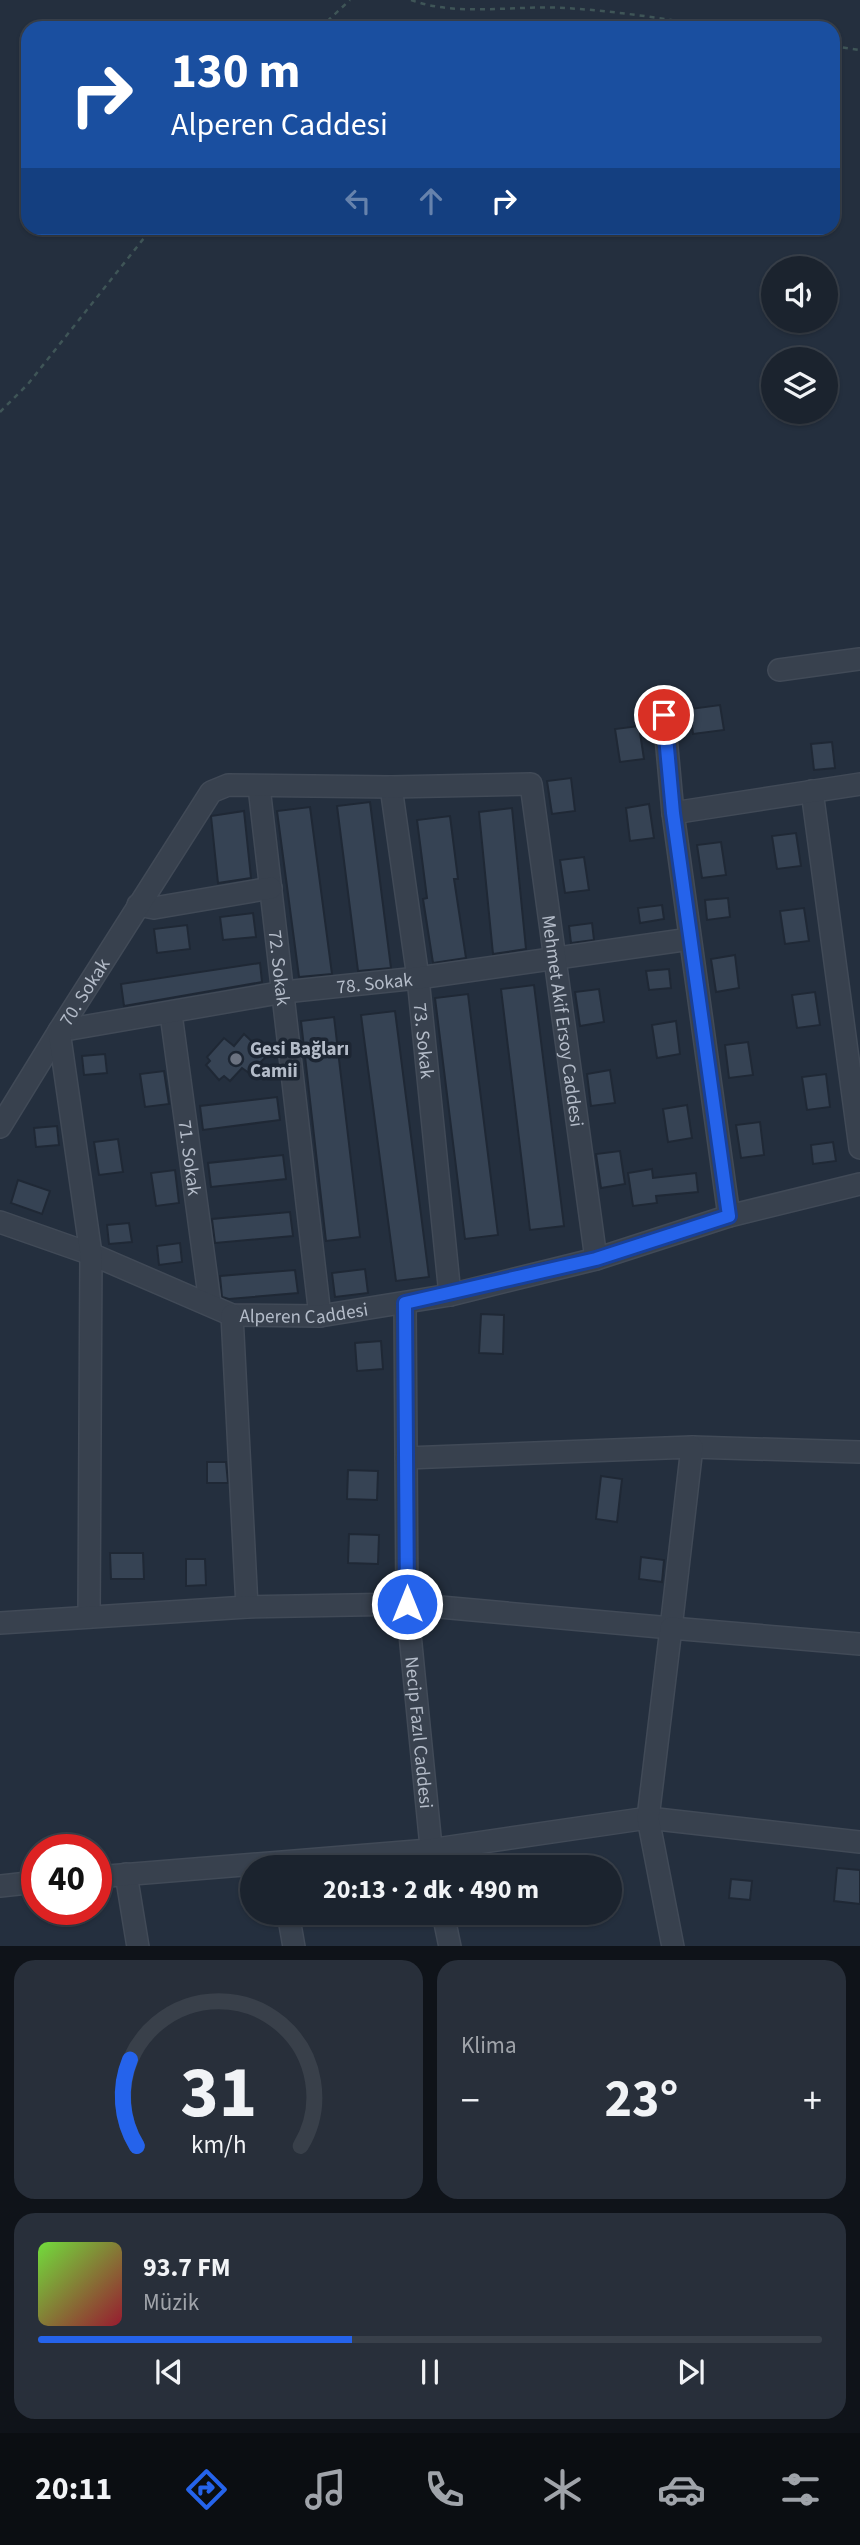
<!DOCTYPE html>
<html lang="tr">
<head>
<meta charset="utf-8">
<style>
	:root { --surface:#1b232e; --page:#282f3a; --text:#f1f3f6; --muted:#a0a4aa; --line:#39404a; --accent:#2563eb }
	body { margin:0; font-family:"Source Sans 3",sans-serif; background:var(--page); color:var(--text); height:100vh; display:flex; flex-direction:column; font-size:26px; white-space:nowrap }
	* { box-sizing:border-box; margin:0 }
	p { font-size:23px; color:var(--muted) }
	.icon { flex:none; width:38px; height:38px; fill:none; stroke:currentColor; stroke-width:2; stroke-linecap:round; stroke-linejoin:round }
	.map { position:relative; height:1946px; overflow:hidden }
	.panel { display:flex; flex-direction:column; gap:14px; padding:14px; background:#0f1319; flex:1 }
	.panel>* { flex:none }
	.top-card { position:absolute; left:21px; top:21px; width:819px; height:214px; border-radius:21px; box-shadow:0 2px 5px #0004,0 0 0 2px var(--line); background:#1a4fa0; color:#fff; overflow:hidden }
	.controls { position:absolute; left:761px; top:256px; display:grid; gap:14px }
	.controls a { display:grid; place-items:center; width:77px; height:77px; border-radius:50%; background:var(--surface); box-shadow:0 2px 5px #0004,0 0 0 2px var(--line); font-size:35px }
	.speed { position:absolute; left:21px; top:1834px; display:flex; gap:14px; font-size:35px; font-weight:700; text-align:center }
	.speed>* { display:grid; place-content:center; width:91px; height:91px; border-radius:50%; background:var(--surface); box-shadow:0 2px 5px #0004,0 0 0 2px var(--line); line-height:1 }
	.speed .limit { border:10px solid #d22; background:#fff; color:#111 }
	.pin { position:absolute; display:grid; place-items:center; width:60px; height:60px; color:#fff; margin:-30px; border:4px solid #fff; border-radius:50%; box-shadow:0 2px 7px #0007 }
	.me { position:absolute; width:77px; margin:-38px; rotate:0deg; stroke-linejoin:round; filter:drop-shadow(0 0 5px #0008) }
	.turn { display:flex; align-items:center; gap:24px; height:147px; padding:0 35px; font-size:32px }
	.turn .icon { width:91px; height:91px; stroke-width:2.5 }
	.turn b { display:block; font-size:49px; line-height:60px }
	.lanes { display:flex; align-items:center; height:66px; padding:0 35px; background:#0003; justify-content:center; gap:35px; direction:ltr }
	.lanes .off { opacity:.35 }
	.big { font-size:52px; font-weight:700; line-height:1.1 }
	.panel .widget { flex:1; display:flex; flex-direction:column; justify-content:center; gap:10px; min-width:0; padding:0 24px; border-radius:21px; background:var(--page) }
	.panel .dial { align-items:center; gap:0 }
	.dial svg { height:182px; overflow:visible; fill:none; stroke:var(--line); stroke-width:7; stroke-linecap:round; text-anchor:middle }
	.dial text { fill:var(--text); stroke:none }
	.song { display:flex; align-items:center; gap:21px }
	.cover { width:84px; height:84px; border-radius:10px; background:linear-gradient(135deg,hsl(100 70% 55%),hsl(350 70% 35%)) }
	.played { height:7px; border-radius:4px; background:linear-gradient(90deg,var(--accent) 40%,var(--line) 40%) }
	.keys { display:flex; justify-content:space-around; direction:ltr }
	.heat { display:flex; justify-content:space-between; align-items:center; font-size:38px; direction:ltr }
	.panel .tiles { flex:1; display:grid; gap:14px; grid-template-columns:1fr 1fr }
	.widget:last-child { grid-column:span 2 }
	.trip { position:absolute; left:240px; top:1855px; width:382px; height:70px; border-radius:35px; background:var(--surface); box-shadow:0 2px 5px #0004,0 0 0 2px var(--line); font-weight:700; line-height:70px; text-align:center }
	.menu { display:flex; height:112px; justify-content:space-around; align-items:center; background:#0b0e12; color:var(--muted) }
	.menu .icon { width:49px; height:49px }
	.menu .active { color:var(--accent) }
	.menu b { font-size:32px; color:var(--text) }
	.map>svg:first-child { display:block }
	.building { fill:#364354; stroke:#1f2835; stroke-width:2 }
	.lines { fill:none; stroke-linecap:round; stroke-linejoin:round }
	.minor-casing { stroke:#414a57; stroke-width:24 }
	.path { stroke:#3f5557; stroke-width:2.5; stroke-dasharray:5 5; stroke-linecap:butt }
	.minor { stroke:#38414e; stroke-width:21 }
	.route-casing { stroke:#184099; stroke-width:18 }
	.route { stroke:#2563eb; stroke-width:12 }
	.worship-dot { fill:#6b7280; stroke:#1d2633; stroke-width:2.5 }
	.labels { text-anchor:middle; stroke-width:7; stroke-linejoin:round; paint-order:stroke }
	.street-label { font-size:19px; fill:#b4bcc9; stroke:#1d2633 }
	.poi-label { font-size:19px; font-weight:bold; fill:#b4bcc9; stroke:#1d2633; text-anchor:start }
</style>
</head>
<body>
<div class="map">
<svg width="860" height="1947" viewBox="0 0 860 1947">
	<rect width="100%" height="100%" fill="#242f3e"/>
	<!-- building -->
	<g class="building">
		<path d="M720 705 724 730 693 734 690 709Z"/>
		<path d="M639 726 644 759 620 762 615 729Z"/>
		<path d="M832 742 835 768 814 770 811 744Z"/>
		<path d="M571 778 575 811 552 814 547 781Z"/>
		<path d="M370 802 391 968 358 971 337 806Z"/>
		<path d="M649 804 654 838 630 841 626 808Z"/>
		<path d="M310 807 332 974 299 977 277 811Z"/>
		<path d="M512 808 526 949 493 954 479 812Z"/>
		<path d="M244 811 251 878 218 883 211 816Z"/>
		<path d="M450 816 458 879H454L466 958 433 963 423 899 427 898 417 820Z"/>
		<path d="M796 833 801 866 777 869 772 836Z"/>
		<path d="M721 842 726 875 702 878 697 845Z"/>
		<path d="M584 857 589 890 565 893 560 860Z"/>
		<path d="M728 898 730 917 707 920 705 900Z"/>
		<path d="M662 905 664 919 640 923 638 908Z"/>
		<path d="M804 908 809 941 785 944 780 911Z"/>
		<path d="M253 913 256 937 223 940 220 917Z"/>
		<path d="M592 923 594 940 571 943 569 926Z"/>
		<path d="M187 925 190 949 157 953 154 929Z"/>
		<path d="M735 955 739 988 716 992 711 959Z"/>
		<path d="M260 963 262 982 124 1006 121 984Z"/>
		<path d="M669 969 671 988 649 990 646 971Z"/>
		<path d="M534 985 564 1226 530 1230 501 989Z"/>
		<path d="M599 989 604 1022 580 1026 575 992Z"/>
		<path d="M815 992 820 1025 797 1028 792 995Z"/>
		<path d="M468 994 498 1235 465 1239 435 998Z"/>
		<path d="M395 1011 429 1277 396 1281 361 1015Z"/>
		<path d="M334 1017 360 1237 326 1241 301 1021Z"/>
		<path d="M676 1021 680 1054 657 1058 652 1025Z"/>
		<path d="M244 1034 267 1056 249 1073 242 1068 230 1081 224 1076 219 1080 206 1065 210 1061 207 1057 224 1038 234 1046Z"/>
		<path d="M748 1042 753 1075 729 1078 725 1045Z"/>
		<path d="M105 1054 107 1073 84 1075 82 1056Z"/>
		<path d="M610 1070 615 1103 591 1106 587 1074Z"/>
		<path d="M164 1071 169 1104 145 1107 140 1074Z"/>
		<path d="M826 1074 830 1107 807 1110 802 1077Z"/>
		<path d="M277 1097 280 1120 203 1130 200 1106Z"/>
		<path d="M687 1105 692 1138 668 1142 663 1109Z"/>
		<path d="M760 1122 764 1155 741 1158 736 1125Z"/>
		<path d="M57 1126 59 1145 36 1147 34 1128Z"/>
		<path d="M118 1139 123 1172 99 1175 94 1142Z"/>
		<path d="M833 1142 836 1161 813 1164 811 1145Z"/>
		<path d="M620 1151 625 1184 601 1188 596 1154Z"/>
		<path d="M283 1155 286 1179 211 1187 208 1163Z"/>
		<path d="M652 1169 653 1178 696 1173 698 1192 656 1196 657 1203 633 1206 628 1173Z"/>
		<path d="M175 1170 179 1203 156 1206 151 1173Z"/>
		<path d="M18 1180 50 1191 42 1214 11 1203Z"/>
		<path d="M290 1212 293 1236 215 1243 212 1219Z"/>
		<path d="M129 1223 132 1242 109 1244 107 1225Z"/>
		<path d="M180 1243 182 1262 159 1265 157 1246Z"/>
		<path d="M365 1269 368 1293 335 1297 332 1273Z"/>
		<path d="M295 1270 298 1293 229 1299 222 1297 220 1276Z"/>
		<path d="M481 1314 504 1315 503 1354 479 1353Z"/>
		<path d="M381 1341 383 1369 357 1371 355 1343Z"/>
		<path d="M207 1462H226L228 1483H207Z"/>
		<path d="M348 1470 378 1471 377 1500 347 1499Z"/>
		<path d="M601 1476 622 1479 617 1522 596 1519Z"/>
		<path d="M349 1534 379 1535 378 1564 348 1563Z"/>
		<path d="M110 1553H143L144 1579H111Z"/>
		<path d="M641 1557 664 1560 662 1582 639 1579Z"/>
		<path d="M186 1559H205L206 1585 186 1586Z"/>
		<path d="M837 1868 860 1870V1904L834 1901Z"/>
		<path d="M731 1879 752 1881 750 1900 729 1898Z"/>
	</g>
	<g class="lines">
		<defs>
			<g id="minor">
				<path d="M779 670 860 659"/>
				<path d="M664 715 673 813 729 1216"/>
				<path id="s1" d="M259 787 320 1316"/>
				<path id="s2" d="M391 787 418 978 450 1295"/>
				<path d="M812 791 860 1148"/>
				<path d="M673 813 860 784"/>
				<path d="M138 905 154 908 271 888"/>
				<path id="s3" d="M171 1014 210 1303"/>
				<path id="s4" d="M0 1127 59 1031 284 992 418 978 690 939"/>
				<path id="s5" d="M0 1222 91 1254 232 1315 320 1316 450 1295 596 1259 729 1216 860 1184"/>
				<path id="s6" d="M405 1303 407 1604 433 1867"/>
				<path d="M232 1315 247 1607"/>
				<path d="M692 1447 860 1452"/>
				<path id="s7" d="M89 1617 91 1254 59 1031 211 792 228 785 391 787 531 784 596 1259"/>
				<path d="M0 1623 247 1607 407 1604 671 1628 692 1447 406 1458"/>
				<path d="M126 1874 138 1947"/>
				<path d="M96 1877 429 1850 648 1818 860 1842"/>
				<path d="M0 1886 37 1882"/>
				<path d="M288 1913 294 1947"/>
				<path d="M443 1913 450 1947"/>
				<path d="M673 1947 648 1818 671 1628 860 1644"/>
			</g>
		</defs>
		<!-- minor casing -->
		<use href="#minor" class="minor-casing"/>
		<!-- path -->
		<g class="path">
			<path d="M411 0C457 17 514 5 565 8 618 11 672 20 724 28"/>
			<path d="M320 28 350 0"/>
			<path d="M833 46 860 50"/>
			<path d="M0 412 28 384 152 228"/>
		</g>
		<!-- minor -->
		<use href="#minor" class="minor"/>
	</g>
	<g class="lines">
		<defs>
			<path id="route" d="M407 1604 405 1303 596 1259 729 1216 673 813 664 715"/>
		</defs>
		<!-- route casing -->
		<use href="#route" class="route-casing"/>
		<!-- route -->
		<use href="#route" class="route"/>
	</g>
	<!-- markers -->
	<circle class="worship-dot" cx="236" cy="1059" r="7"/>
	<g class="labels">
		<!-- street labels -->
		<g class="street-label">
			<text dy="7" stroke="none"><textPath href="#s1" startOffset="182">72. Sokak</textPath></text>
			<text dy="7" stroke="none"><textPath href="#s4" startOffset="432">78. Sokak</textPath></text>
			<text dy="7" stroke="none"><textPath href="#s7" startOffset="635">70. Sokak</textPath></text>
			<text dy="7" stroke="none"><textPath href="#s7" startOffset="1432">Mehmet Akif Ersoy Caddesi</textPath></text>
			<text dy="7" stroke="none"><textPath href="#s2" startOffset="256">73. Sokak</textPath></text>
			<text dy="7" stroke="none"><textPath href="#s3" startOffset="145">71. Sokak</textPath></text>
			<text dy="7" stroke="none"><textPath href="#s5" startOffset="322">Alperen Caddesi</textPath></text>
			<text dy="7" stroke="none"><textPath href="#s6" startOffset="430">Necip Fazıl Caddesi</textPath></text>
		</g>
		<!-- poi labels -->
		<g class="poi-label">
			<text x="250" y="1055">Gesi Bağları<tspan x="250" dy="22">Camii</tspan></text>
		</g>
	</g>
</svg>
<div class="controls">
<a><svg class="icon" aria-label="sound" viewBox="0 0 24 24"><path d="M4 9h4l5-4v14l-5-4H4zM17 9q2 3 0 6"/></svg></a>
<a><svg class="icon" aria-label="layers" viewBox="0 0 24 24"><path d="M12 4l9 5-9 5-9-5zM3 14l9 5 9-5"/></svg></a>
</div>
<div class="speed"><div class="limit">40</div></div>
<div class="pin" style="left:664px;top:715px;background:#d93025"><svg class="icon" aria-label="arrive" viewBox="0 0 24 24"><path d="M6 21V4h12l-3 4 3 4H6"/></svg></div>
<svg class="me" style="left:407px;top:1604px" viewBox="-20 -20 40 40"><circle r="17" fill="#2563eb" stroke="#fff" stroke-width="3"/><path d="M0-11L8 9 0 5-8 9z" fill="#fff"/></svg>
<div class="trip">20:13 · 2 dk · 490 m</div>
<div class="top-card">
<div class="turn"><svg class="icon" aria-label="right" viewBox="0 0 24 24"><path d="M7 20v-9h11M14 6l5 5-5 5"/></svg><div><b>130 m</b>Alperen Caddesi</div></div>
<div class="lanes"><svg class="icon off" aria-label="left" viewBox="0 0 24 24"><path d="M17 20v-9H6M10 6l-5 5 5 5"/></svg><svg class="icon off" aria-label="ahead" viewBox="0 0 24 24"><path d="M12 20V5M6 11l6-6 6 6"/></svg><svg class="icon" aria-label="right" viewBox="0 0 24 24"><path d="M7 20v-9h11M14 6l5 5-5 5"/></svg></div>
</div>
</div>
<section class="panel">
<div class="tiles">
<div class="widget dial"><svg viewBox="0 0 100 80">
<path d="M14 69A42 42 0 1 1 86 69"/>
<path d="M14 69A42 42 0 0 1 11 31" stroke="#2563eb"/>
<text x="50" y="56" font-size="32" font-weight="700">31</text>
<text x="50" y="72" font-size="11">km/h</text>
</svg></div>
<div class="widget"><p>Klima</p>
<div class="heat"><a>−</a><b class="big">23°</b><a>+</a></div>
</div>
<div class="widget">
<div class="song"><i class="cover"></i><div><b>93.7 FM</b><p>Müzik</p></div></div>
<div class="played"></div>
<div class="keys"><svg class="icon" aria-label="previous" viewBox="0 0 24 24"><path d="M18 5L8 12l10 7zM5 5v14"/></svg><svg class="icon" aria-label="pause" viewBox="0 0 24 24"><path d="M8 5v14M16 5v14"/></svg><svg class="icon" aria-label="next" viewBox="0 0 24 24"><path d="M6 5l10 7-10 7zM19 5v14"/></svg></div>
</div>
</div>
</section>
<nav class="menu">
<b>20:11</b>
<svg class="icon active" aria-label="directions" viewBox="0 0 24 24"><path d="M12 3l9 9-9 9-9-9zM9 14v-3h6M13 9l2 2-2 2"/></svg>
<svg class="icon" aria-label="music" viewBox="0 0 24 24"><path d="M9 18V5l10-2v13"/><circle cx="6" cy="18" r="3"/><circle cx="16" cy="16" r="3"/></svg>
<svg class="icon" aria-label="phone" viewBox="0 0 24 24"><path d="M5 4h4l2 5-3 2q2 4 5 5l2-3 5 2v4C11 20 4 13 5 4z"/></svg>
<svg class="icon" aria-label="climate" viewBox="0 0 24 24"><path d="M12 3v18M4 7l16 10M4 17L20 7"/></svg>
<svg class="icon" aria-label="car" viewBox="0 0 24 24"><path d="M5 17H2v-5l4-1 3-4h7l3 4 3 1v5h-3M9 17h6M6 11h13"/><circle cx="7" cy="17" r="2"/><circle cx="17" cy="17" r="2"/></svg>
<svg class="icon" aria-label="filters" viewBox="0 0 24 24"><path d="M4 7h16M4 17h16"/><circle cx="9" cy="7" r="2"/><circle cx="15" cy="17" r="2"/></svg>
</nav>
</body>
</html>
